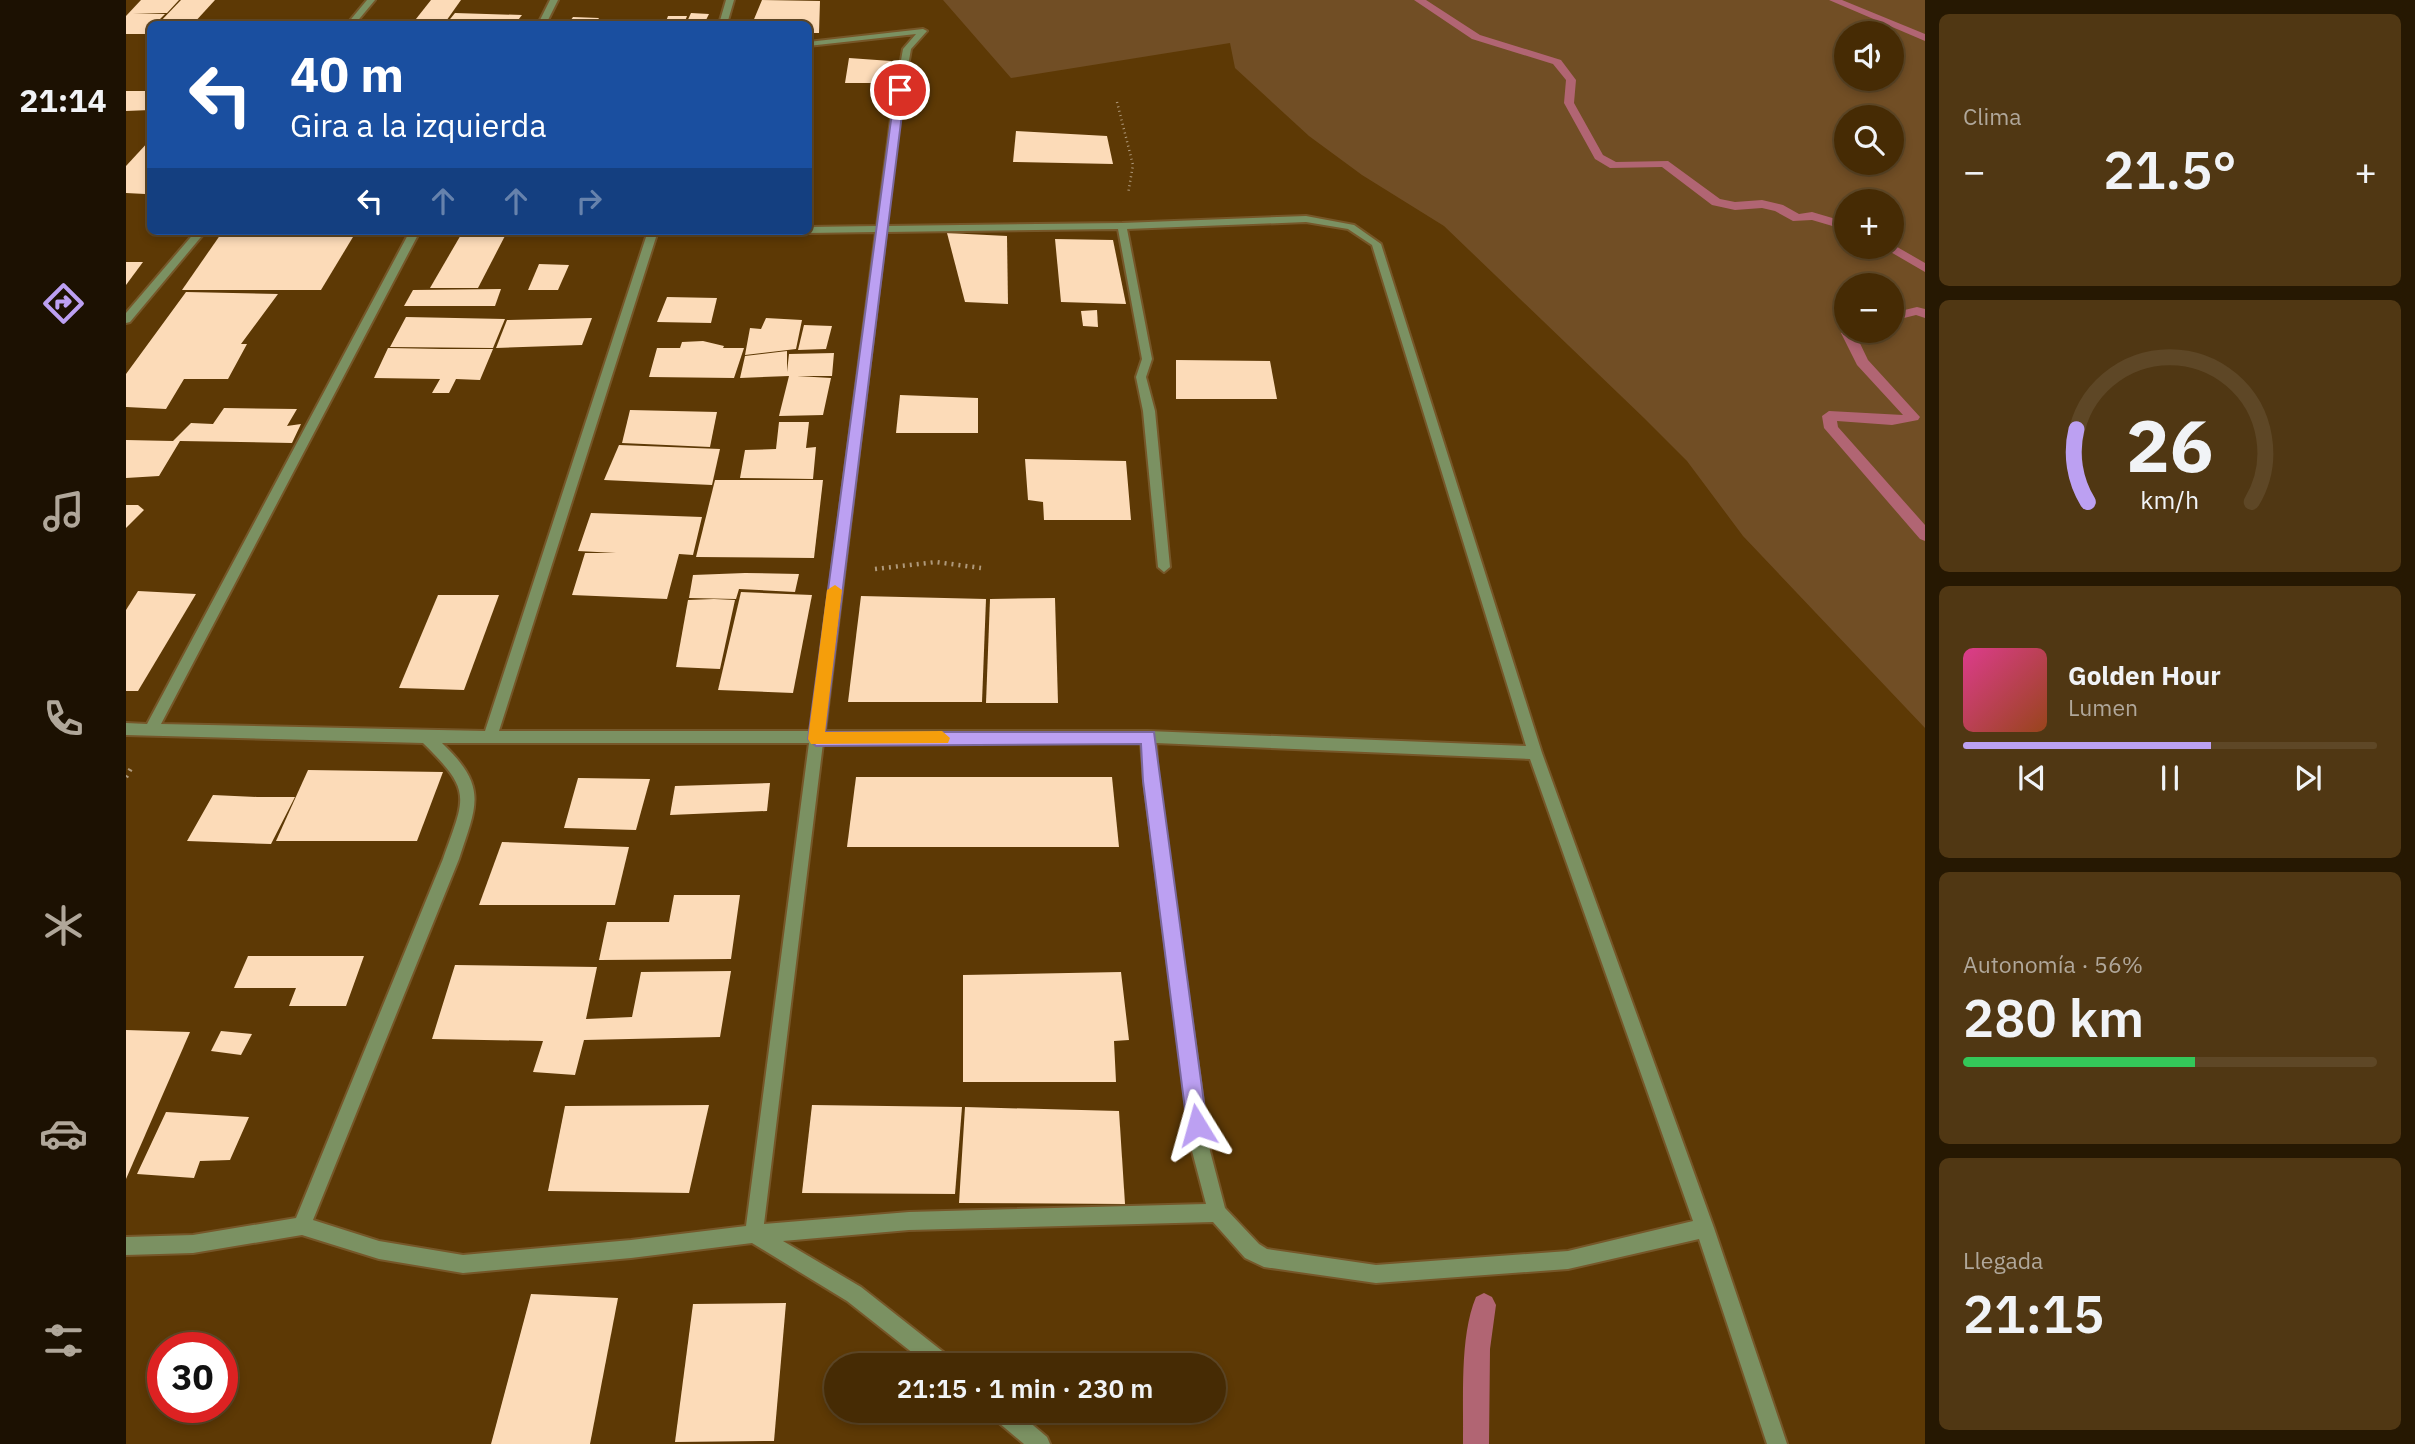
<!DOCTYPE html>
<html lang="es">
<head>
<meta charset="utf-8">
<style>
	:root { --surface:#462b04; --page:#503713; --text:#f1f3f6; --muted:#b0a79a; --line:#5e4726; --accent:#bca0f2 }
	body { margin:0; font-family:"IBM Plex Sans",sans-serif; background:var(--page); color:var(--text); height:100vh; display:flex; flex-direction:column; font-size:26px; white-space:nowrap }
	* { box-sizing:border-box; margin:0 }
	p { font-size:23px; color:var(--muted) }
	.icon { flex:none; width:38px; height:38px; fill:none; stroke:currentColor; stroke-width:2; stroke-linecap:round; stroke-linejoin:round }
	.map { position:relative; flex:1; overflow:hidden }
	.side { display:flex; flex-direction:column; gap:14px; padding:14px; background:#261802; width:490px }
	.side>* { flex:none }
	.top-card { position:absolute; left:21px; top:21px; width:665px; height:214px; border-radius:10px; box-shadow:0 4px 10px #0003,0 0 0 2px var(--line); background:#1a4fa0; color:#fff; overflow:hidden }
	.fabs { position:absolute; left:1708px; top:21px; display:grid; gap:14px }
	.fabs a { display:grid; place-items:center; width:70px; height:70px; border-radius:50%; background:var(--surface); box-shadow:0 4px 10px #0003,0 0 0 2px var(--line); font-size:35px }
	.speed { position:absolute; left:21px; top:1332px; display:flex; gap:14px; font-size:35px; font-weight:700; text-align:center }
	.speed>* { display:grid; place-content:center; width:91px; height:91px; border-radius:50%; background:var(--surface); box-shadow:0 4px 10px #0003,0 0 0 2px var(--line); line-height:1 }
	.speed .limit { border:10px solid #d22; background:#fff; color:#111 }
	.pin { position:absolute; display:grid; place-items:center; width:60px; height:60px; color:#fff; margin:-30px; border:4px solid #fff; border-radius:50%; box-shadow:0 2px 7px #0007 }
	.me { position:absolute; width:77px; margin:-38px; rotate:352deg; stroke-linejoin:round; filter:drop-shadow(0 0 5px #0008) }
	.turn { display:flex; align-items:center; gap:24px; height:147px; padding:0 28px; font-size:32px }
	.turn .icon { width:91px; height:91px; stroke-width:2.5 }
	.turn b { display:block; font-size:49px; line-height:60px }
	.lanes { display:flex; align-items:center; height:66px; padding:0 28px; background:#0003; justify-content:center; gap:35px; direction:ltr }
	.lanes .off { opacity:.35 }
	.big { font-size:52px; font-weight:600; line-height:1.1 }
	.side .tile { flex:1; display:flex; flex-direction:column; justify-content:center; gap:10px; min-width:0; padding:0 24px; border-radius:10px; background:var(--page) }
	.side .dial { align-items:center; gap:0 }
	.dial svg { height:182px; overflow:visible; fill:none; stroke:var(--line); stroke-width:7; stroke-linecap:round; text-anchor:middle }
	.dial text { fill:var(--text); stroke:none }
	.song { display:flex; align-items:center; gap:21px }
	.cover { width:84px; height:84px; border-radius:10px; background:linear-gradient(135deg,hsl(330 70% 55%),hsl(20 70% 35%)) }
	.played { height:7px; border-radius:4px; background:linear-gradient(90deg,var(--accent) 60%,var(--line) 60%) }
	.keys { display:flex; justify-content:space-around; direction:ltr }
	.heat { display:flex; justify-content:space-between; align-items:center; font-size:38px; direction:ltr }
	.charge { height:10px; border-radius:5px; background:linear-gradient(90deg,#34c759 56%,var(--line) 0) }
	.trip { position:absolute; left:698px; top:1353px; width:402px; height:70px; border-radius:35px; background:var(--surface); box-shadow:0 4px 10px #0003,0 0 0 2px var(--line); font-weight:600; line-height:70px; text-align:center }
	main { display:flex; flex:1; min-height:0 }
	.tab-bar { display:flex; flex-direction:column; width:126px; justify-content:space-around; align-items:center; background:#1c1102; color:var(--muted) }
	.tab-bar .icon { width:49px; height:49px }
	.tab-bar .active { color:var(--accent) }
	.tab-bar b { font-size:32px; color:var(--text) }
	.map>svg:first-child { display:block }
	.green { fill:#714e25; fill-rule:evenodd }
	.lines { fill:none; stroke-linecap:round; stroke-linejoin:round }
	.stream { fill:#b16573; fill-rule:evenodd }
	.building { fill:#fcdbb8 }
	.street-casing { stroke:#765729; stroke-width:4 }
	.path-far1 { stroke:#af997b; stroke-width:2.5; stroke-dasharray:1 3.5; stroke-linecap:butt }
	.path { stroke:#af997b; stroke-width:4.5; stroke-dasharray:2 5; stroke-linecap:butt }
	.street { fill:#7b9162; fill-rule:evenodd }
	.route { fill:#bca0f2; stroke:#7a689d; stroke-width:2 }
	.slow { fill:#f59e0b }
</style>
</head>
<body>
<main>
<nav class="tab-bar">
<b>21:14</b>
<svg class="icon active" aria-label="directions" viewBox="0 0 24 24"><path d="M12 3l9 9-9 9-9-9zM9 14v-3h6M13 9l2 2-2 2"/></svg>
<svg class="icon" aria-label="music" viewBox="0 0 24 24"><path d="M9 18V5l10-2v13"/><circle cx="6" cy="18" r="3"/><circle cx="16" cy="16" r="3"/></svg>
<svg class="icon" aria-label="phone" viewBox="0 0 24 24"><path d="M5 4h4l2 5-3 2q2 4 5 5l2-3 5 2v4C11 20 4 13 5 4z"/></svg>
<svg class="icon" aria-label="climate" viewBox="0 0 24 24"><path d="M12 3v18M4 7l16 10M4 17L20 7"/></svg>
<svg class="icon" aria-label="car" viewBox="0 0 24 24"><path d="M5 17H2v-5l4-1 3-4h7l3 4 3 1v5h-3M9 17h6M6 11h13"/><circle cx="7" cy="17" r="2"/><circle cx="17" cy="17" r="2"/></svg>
<svg class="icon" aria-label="filters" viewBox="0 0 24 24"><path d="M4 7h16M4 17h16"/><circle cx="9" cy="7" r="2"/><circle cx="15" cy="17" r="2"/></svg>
</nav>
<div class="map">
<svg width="1799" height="1444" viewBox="0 0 1799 1444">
	<rect width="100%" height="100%" fill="#5d3905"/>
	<!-- green -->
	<path class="green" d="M817 0H1799V728L1617 536 1561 461 1518 418 1318 226 1236 175 1183 136 1109 68 1104 43 885 78ZM1720 33H1766V79H1720ZM1720 117H1766V163H1720ZM1720 201H1766V247H1720ZM1720 285H1766V331H1720Z"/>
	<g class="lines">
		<!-- stream -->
		<g class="stream">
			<path d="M1288 0H1300L1354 35 1435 60 1450 80 1448 103 1477 155 1490 162 1542 161 1594 199 1609 202 1636 200 1657 205 1673 214 1686 212 1720 222V230L1686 220 1667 221 1649 211 1636 208 1609 210 1586 205 1536 167 1484 168 1469 159 1438 103 1440 80 1427 64 1346 39Z"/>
			<path d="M1703 0H1716L1799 34V41Z"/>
			<path d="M1766 244 1799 263V272L1756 247H1766Z"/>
			<path d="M1791 307 1799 309V318L1790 315 1766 321V313Z"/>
			<path d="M1720 329 1734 331 1730 335 1742 360 1794 417 1792 420 1766 425 1711 421 1712 427 1799 525V541L1794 539 1698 428 1696 416 1703 411 1777 415 1731 365 1715 333Z"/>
			<path d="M1358 1293 1366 1297 1370 1305 1364 1349 1363 1444H1337C1338 1400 1333 1337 1350 1297Z"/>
		</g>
	</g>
	<!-- building -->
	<g class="building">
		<path d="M15 0H53L41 13H7L39 14 29 24H24L20 34H0V16Z"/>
		<path d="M55 0H89L67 24H32Z"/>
		<path d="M305 0H335L318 24H286Z"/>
		<path d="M636 0 694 1 693 33H682V24H626Z"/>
		<path d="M329 13 396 15 389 24H320Z"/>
		<path d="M565 13 583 14 578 24H560Z"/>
		<path d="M542 16H561L558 24H539Z"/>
		<path d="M447 17 473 18 469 24H442Z"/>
		<path d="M723 58 765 61 762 80H750L749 83H719Z"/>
		<path d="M0 91H24V110L0 111Z"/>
		<path d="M890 131 981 136 987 164 887 162Z"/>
		<path d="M24 140V188L19 194 0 193V166Z"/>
		<path d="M97 231 230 232 195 290H56Z"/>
		<path d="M381 232 352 288H304L336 233Z"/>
		<path d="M821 233 881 236 882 304 839 302Z"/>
		<path d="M929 239 987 240 1000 304 935 302Z"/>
		<path d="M0 262H17L0 285Z"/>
		<path d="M413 264 443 265 432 290H402Z"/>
		<path d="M375 289 369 306H278L287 290Z"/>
		<path d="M60 292 152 294 115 344H121L102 379H58L40 409 0 407V374Z"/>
		<path d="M541 297 591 298 585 323 531 322Z"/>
		<path d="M971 310 972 327 957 326 955 311Z"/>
		<path d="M280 317 379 319 367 348 264 347Z"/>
		<path d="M466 318 456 345 370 348 381 320Z"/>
		<path d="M640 318 676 320 670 349 619 355 624 328 635 329Z"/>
		<path d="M678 325 706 326 700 349 672 350Z"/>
		<path d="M577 341 598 346 597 348H618L608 378 523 377 531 348H554L556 342Z"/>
		<path d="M262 348 316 349H367L354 380 330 379 323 393H306L314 379 248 378Z"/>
		<path d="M661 351V372L663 354 708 353 706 376H671L705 378 697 415 653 416 663 376 614 378 619 356Z"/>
		<path d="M1050 360 1144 361 1151 399H1050Z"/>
		<path d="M774 395 852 398V433H770Z"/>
		<path d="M98 408 171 409 161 426 175 424 166 443 54 441 33 476 0 478V440L47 441 65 423 87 424Z"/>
		<path d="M504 410 591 412 584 447 496 443Z"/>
		<path d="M653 422H683L680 448 690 447 687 479 614 478 619 450 650 449Z"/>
		<path d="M493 445 594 449 586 485 478 480Z"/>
		<path d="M899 459 1000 461 1005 520H918L917 502 902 500Z"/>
		<path d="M589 480H697L688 558 570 557Z"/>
		<path d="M0 505H12L18 510 0 528Z"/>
		<path d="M465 513 576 517 567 555 553 554 541 599 446 595 459 553H490L452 551Z"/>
		<path d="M619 573 673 574 669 592 613 589 610 599 563 598 567 575Z"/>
		<path d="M12 591 70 594 12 691H0V610Z"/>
		<path d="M615 592 686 595 667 693 592 690Z"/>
		<path d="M312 595H373L338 690 273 688Z"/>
		<path d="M735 596 860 599 856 702H722Z"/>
		<path d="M929 598 932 703H860L864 599Z"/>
		<path d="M588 599 609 600 594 669 550 667 562 600Z"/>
		<path d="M182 770 317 772 291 841H150Z"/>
		<path d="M730 777H986L993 847H721Z"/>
		<path d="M452 778 524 779 510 830 438 828Z"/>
		<path d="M644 783 641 811 544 815 549 786Z"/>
		<path d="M87 795 131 797H169L145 844 61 841Z"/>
		<path d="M376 842 503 847 489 905H353Z"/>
		<path d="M548 895H614L605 959 473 960 481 922H543Z"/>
		<path d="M122 956H238L220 1006H163L170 988H108Z"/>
		<path d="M329 965 471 967 460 1019 506 1017 515 972 605 971 594 1037 458 1040 449 1075 407 1072 417 1041 306 1039Z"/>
		<path d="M995 972 1003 1040 988 1041 990 1082H837V975Z"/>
		<path d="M0 1030 64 1032 0 1179Z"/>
		<path d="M95 1031 126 1034 115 1055 85 1051Z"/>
		<path d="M583 1105 563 1193 422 1191 439 1106Z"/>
		<path d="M686 1105 836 1107 829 1194 676 1193Z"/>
		<path d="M839 1107 993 1111 999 1204 833 1203Z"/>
		<path d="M40 1112 123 1117 104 1160 74 1161 68 1178 11 1174Z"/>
		<path d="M405 1294 492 1298 464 1444H365Z"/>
		<path d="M660 1303 648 1441 549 1442 567 1304Z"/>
	</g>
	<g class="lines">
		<defs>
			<g id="street">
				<path d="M241 0H249L229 24H221Z"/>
				<path d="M424 0H432L420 24H412Z"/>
				<path d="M600 0H608L601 24H593Z"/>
				<path d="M797 29 801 31 785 49 774 111 760 226 996 223 1180 216 1228 225 1255 244 1416 753 1588 1228 1661 1444H1641L1573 1239 1442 1269 1250 1283 1138 1267 1119 1258 1087 1222 783 1230 657 1241 735 1287 825 1358 828 1365H802L721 1301 626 1243 505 1258 337 1273 253 1259 176 1235 67 1253 0 1255V1237L67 1235 170 1218 317 859C339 796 347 792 297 743L0 735V723L21 724 284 231H294L35 724 359 731 521 234H490L485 231H640L635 234H531L373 731H685L750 232 682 233 678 231H682V227L751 226 766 111 777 49 790 34 682 46V42ZM1180 222 1222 229 1246 245 1400 746 1022 731H699L760 232 992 229 1016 359 1010 377 1017 411 1032 567 1038 572 1044 567 1029 411 1020 377 1026 359 1001 229ZM316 743H683L620 1226 505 1240 337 1255 253 1241 187 1220 333 859C351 804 362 787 316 743ZM697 743H1015L1018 781 1066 1151 1080 1204 783 1212 638 1224ZM1030 743 1404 759 1567 1221 1442 1251 1250 1265 1141 1249 1133 1244 1099 1208 1084 1151 1032 781Z"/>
				<path d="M70 231H80L4 322 0 323V313Z"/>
				<path d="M863 1410H889L921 1437 924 1444H898L866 1417Z"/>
			</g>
		</defs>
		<!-- street casing -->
		<use href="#street" class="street-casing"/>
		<!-- path-far1 -->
		<path class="path-far1" d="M991 102 1007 165 1002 194"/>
		<!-- path -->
		<g class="path">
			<path d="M749 569 810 562 855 568"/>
			<path d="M0 777 7 765"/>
		</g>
		<!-- street -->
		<use href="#street" class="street"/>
	</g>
	<!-- route -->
	<path class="route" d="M774 87 779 90 699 732H1028L1081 1125 1078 1132 1071 1135 1064 1132 1061 1125 1017 781 1015 744 690 746 682 739 769 90Z"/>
	<!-- slow -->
	<path class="slow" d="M709 585 716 590 699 732 816 731 824 738 822 743 685 744 682 739 701 590Z"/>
</svg>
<div class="fabs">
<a><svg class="icon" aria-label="sound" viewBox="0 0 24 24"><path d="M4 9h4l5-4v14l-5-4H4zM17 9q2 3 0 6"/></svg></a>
<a><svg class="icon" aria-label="search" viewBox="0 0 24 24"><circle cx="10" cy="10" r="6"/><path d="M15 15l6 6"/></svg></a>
<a>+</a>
<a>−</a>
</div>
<div class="speed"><div class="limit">30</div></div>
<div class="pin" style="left:774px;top:90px;background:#d93025"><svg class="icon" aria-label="arrive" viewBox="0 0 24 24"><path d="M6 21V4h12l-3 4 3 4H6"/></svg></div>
<svg class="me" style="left:1071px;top:1125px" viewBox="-20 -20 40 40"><path d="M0-17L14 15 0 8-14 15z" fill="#bca0f2" stroke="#fff" stroke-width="4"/></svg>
<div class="trip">21:15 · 1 min · 230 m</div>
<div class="top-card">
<div class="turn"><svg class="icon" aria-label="left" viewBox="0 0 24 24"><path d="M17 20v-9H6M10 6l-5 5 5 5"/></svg><div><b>40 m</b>Gira a la izquierda</div></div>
<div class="lanes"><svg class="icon" aria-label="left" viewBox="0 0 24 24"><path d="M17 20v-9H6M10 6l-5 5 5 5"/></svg><svg class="icon off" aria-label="ahead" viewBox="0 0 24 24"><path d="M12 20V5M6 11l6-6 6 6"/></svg><svg class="icon off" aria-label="ahead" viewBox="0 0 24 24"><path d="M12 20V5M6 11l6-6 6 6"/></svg><svg class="icon off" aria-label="right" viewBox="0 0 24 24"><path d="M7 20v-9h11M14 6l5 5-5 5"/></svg></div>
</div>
</div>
<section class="side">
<div class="tile"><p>Clima</p>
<div class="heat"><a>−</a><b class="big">21.5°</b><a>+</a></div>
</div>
<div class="tile dial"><svg viewBox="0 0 100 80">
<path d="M14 69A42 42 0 1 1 86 69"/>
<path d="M14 69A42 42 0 0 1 9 37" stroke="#bca0f2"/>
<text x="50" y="56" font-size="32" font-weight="700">26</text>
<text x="50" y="72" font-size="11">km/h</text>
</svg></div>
<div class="tile">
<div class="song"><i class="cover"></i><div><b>Golden Hour</b><p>Lumen</p></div></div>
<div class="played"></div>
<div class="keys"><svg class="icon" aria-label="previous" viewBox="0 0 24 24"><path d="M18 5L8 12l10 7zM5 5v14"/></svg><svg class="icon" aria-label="pause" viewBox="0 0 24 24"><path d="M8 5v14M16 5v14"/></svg><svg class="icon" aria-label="next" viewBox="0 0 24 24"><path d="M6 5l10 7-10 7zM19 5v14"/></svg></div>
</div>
<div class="tile"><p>Autonomía · 56%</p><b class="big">280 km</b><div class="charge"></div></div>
<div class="tile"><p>Llegada</p><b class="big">21:15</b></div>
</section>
</main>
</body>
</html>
